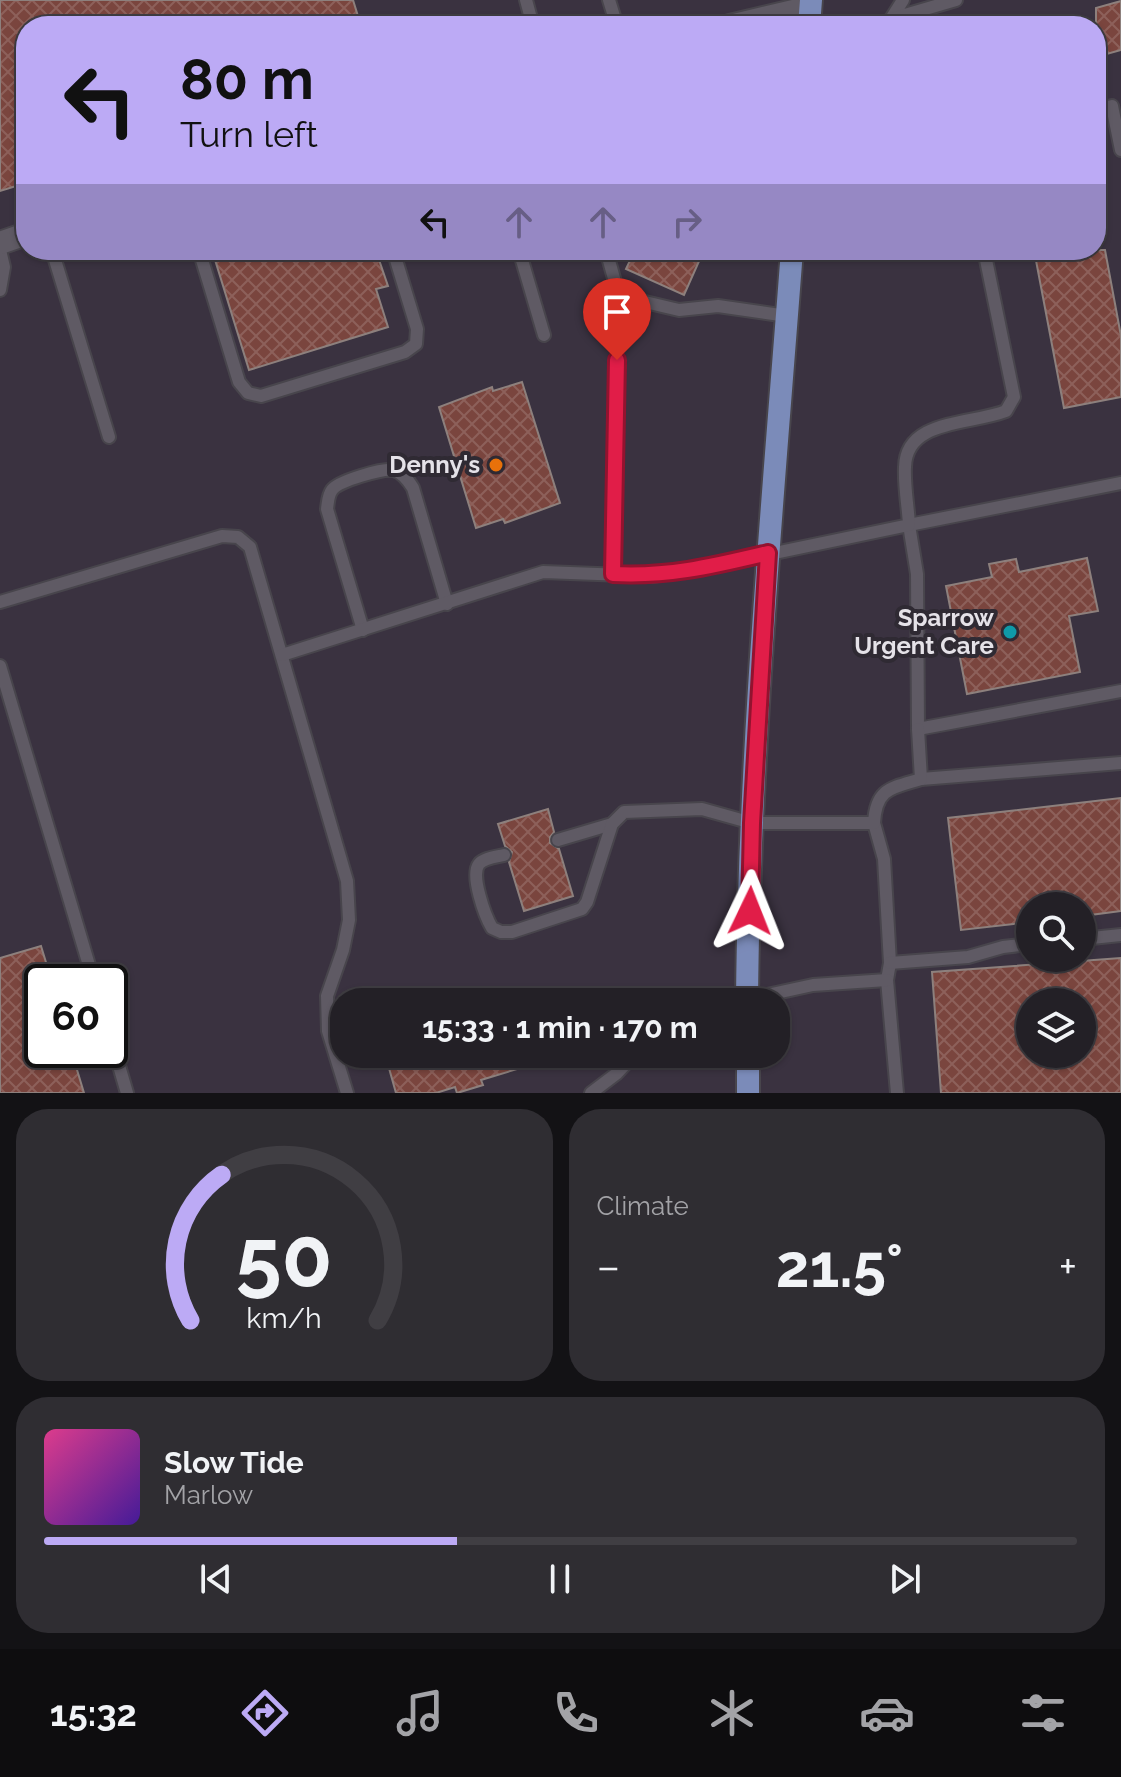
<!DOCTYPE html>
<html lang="en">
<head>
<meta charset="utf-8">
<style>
	:root { --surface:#232026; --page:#2f2d32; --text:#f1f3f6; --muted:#a3a3a7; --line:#403e43; --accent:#bcaaf5 }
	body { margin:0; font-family:Raleway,sans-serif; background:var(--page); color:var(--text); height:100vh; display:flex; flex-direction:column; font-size:30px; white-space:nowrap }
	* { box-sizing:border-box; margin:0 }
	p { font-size:26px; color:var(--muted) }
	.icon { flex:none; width:44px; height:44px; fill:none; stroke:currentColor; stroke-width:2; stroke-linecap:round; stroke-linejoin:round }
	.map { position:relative; height:1093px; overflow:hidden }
	.drawer { display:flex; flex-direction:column; gap:16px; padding:16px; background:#131215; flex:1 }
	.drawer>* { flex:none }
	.top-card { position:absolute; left:16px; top:16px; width:1090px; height:244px; border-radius:32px; box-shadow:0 2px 6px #0004,0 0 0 2px var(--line); background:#bcaaf5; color:#111; overflow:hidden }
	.controls { position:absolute; left:1016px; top:892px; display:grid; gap:16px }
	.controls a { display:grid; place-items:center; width:80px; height:80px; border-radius:50%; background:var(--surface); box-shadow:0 2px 6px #0004,0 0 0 2px var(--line); font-size:40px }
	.speed { position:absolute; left:24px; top:964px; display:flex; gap:16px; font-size:40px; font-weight:700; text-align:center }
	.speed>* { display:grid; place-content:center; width:104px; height:104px; border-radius:50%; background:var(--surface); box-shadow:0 2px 6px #0004,0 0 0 2px var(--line); line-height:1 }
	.speed .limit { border:4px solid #111; border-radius:12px; background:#fff; color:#111 }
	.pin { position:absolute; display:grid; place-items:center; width:68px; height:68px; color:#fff; margin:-82px -34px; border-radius:50% 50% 50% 0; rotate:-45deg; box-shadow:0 0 8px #0007 }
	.pin .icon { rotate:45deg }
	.me { position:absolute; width:88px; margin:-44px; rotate:2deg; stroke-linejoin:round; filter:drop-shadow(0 0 6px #0008) }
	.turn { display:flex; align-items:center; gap:28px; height:168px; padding:0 32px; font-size:36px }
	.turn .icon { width:104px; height:104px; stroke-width:2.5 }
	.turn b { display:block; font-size:56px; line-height:68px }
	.lanes { display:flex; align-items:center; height:76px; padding:0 32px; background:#0003; justify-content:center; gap:40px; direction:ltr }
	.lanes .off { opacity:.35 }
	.big { font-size:60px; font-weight:700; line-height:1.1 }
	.drawer .card { flex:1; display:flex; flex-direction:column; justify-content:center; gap:12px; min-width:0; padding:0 28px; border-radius:32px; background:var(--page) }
	.drawer .dial { align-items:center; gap:0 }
	.dial svg { height:208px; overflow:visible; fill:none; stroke:var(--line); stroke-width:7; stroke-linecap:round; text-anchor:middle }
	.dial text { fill:var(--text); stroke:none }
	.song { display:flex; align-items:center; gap:24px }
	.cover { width:96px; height:96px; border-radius:12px; background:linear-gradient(135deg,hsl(330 70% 55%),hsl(260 70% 35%)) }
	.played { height:8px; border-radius:4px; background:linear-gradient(90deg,var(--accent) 40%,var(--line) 40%) }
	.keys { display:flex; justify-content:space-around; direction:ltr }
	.heat { display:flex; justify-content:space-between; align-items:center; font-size:44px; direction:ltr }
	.drawer .tiles { flex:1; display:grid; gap:16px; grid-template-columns:1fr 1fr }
	.card:last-child { grid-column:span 2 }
	.trip { position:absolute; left:330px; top:988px; width:460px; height:80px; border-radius:32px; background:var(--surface); box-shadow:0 2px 6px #0004,0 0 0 2px var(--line); font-weight:700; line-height:80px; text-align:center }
	.tabs { display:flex; height:128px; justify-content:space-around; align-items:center; background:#0e0d0f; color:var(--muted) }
	.tabs .icon { width:56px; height:56px }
	.tabs .current { color:var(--accent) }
	.tabs b { font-size:36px; color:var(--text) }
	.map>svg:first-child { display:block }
	.built { fill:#3a3240; fill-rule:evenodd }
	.building { fill:url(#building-cross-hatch); stroke:#8d807d; stroke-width:2; fill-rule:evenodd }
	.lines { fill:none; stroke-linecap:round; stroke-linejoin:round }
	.service-casing { stroke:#48454c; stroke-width:16 }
	.minor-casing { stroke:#48454c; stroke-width:26 }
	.primary-casing { stroke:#48454c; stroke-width:26 }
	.service { stroke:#5f5a64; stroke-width:12 }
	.minor { stroke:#5f5a64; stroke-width:22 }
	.primary { stroke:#7b8bb9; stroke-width:22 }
	.route-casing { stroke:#92132f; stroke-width:20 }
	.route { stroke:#e11d48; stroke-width:14 }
	.food-dot { fill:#e8710a; stroke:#2f2a33; stroke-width:3 }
	.culture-dot { fill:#0f9aa8; stroke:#2f2a33; stroke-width:3 }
	.labels { text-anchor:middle; stroke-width:8; stroke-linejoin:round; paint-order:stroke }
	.poi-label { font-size:24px; font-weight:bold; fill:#e5e2e8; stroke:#2f2a33; text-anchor:end }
</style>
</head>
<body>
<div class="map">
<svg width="1121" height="1093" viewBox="0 0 1121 1093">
	<defs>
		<pattern id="building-cross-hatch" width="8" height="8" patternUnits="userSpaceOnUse" patternTransform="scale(2)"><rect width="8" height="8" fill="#7a453e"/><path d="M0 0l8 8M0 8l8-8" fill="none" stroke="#8d605a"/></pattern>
	</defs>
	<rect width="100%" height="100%" fill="#2f2a33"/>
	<!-- built -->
	<path class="built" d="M0 0H1121V1093H0ZM26 26H1096V250H26ZM1030 906H1082V958H1030ZM42 982H110V1050H42ZM344 1002H776V1054H344ZM1030 1002H1082V1054H1030Z"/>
	<!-- building -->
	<g class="building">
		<path d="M0 0H353L361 26H26V183L0 191Z"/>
		<path d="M1121 1V50L1096 57V8Z"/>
		<path d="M212 250H363L366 257 377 254 388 286 376 289 388 327 249 370Z"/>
		<path d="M635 250H704L684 295 626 269Z"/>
		<path d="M1034 250H1105L1121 336V397L1064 408Z"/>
		<path d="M522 382 560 503 505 523 503 519 476 528 439 407 492 387 493 391Z"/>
		<path d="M1087 558 1098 611 1069 616 1080 672 967 694 946 586 992 577 989 564 1016 559 1019 572Z"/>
		<path d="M1121 798V911L1082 916V906H1030V922L961 930 948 818Z"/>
		<path d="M548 809 554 832 550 837V843L559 849 573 896 524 911 509 862 512 852 505 846 498 824Z"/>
		<path d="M41 946 52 982H42V1050H71L84 1093H0V958Z"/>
		<path d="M1121 958V1093H941L932 972ZM1030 1002H1082V1054H1030Z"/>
		<path d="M385 1054H547V1060L481 1080 483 1085 457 1093 455 1087 436 1093H396Z"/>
	</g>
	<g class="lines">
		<defs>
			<g id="service">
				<path d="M526 0 533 26"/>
				<path d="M609 0 617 26"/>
				<path d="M891 19 903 0"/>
				<path d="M881 26 891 19 956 0"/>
				<path d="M1096 110 1112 106 1121 150"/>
				<path d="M0 250 4 267 0 290"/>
				<path d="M52 250 109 437"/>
				<path d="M199 250 239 382 248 393 261 396 405 352 416 344 417 329 393 250"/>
				<path d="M519 250 544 335"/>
				<path d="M606 250 617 289 628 298 679 310 718 306 787 316"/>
				<path d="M1121 483 909 525 917 574 918 729 1121 691"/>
				<path d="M613 574 617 360"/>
				<path d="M0 602 222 536 238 537 250 547 347 881 349 920 343 950 327 996 328 1031 347 1093"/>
				<path d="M363 630 327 509C328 502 328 495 332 490 338 481 383 468 394 470 403 473 408 480 413 488L447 604"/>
				<path d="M282 655 543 572 652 576 703 568 909 525C908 506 904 486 905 467 906 419 970 425 1006 411L1014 397 984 250"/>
				<path d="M0 666 94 982"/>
				<path d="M921 779 1121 763"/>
				<path d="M874 823 884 859 890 963 887 980 897 1093"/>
				<path d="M558 840 612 824"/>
				<path d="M504 855C496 857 484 858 479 864 470 875 485 916 492 928L501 932H512L582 909 587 902 612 824 624 812 702 809 752 823H874C876 788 891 788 921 779L918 729"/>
				<path d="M1082 939 1121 935"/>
				<path d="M890 963 968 957 1003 947 1030 944"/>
				<path d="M744 1000 813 985 887 980"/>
				<path d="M110 1035 127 1093"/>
				<path d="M591 1093 616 1074 635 1054"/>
			</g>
			<g id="minor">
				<path d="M730 26 810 7"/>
				<path d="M0 243 26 234"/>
			</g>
			<g id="primary">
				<path d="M809 26 811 0"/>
				<path d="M747 1002C749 751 773 500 792 250"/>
				<path d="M748 1054V1093"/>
			</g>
		</defs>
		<!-- service casing -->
		<use href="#service" class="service-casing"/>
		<!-- minor casing -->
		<use href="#minor" class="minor-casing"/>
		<!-- primary casing -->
		<use href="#primary" class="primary-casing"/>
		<!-- service -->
		<use href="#service" class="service"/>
		<!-- minor -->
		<use href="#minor" class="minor"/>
		<!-- primary -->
		<use href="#primary" class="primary"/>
	</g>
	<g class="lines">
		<defs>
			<path id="route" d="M617 360 613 574C669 577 713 566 768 553L752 823 750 911"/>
		</defs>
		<!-- route casing -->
		<use href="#route" class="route-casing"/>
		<!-- route -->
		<use href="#route" class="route"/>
	</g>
	<!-- markers -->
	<circle class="food-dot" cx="496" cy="465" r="8"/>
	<circle class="culture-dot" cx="1010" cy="632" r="8"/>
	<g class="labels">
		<!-- poi labels -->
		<g class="poi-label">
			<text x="480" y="473">Denny's</text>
			<text x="994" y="626">Sparrow<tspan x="994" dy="28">Urgent Care</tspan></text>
		</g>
	</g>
</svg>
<div class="controls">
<a><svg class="icon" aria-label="search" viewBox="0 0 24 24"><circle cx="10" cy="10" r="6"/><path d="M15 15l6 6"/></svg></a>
<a><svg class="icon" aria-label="layers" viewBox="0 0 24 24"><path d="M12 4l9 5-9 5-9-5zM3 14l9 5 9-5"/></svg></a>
</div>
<div class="speed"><div class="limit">60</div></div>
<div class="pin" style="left:617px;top:360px;background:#d93025"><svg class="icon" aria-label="arrive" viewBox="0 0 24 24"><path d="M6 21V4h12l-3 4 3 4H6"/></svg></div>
<svg class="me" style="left:750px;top:911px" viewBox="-20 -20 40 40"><path d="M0-17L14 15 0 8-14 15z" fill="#e11d48" stroke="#fff" stroke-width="4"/></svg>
<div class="trip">15:33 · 1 min · 170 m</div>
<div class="top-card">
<div class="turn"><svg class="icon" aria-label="left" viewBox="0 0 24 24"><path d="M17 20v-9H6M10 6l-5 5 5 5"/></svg><div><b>80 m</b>Turn left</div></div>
<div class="lanes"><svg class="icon" aria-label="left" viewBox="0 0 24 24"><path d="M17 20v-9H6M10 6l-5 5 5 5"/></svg><svg class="icon off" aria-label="ahead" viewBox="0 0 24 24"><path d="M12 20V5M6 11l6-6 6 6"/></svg><svg class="icon off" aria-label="ahead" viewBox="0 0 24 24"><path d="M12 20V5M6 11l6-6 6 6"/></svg><svg class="icon off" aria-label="right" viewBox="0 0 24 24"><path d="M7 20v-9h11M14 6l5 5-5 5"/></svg></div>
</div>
</div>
<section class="drawer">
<div class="tiles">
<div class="card dial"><svg viewBox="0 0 100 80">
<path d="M14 69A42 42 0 1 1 86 69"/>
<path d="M14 69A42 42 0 0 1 26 13" stroke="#bcaaf5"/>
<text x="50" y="56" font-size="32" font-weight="700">50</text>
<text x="50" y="72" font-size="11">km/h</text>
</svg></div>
<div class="card"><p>Climate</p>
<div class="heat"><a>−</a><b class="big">21.5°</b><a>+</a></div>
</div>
<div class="card">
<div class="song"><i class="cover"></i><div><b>Slow Tide</b><p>Marlow</p></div></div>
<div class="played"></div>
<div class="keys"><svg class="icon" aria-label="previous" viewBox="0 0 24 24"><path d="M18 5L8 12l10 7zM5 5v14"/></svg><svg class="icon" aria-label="pause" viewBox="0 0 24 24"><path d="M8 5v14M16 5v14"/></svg><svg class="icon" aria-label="next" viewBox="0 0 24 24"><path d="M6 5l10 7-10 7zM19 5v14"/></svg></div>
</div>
</div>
</section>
<nav class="tabs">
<b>15:32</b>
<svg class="icon current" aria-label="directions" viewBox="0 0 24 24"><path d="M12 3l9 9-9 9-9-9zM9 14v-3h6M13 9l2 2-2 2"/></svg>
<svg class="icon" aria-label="music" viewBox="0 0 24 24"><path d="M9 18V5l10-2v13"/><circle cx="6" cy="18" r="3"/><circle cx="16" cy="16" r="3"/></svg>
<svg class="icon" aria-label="phone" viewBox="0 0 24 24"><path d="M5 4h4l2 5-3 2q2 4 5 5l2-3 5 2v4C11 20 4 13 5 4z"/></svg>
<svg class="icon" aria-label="climate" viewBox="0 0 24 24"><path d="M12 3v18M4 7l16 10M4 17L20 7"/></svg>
<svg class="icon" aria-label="car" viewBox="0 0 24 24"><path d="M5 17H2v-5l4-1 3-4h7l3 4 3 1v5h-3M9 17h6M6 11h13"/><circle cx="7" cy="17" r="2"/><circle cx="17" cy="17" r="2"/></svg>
<svg class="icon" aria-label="filters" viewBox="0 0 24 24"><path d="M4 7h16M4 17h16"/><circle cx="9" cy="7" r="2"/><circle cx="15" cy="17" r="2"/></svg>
</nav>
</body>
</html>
